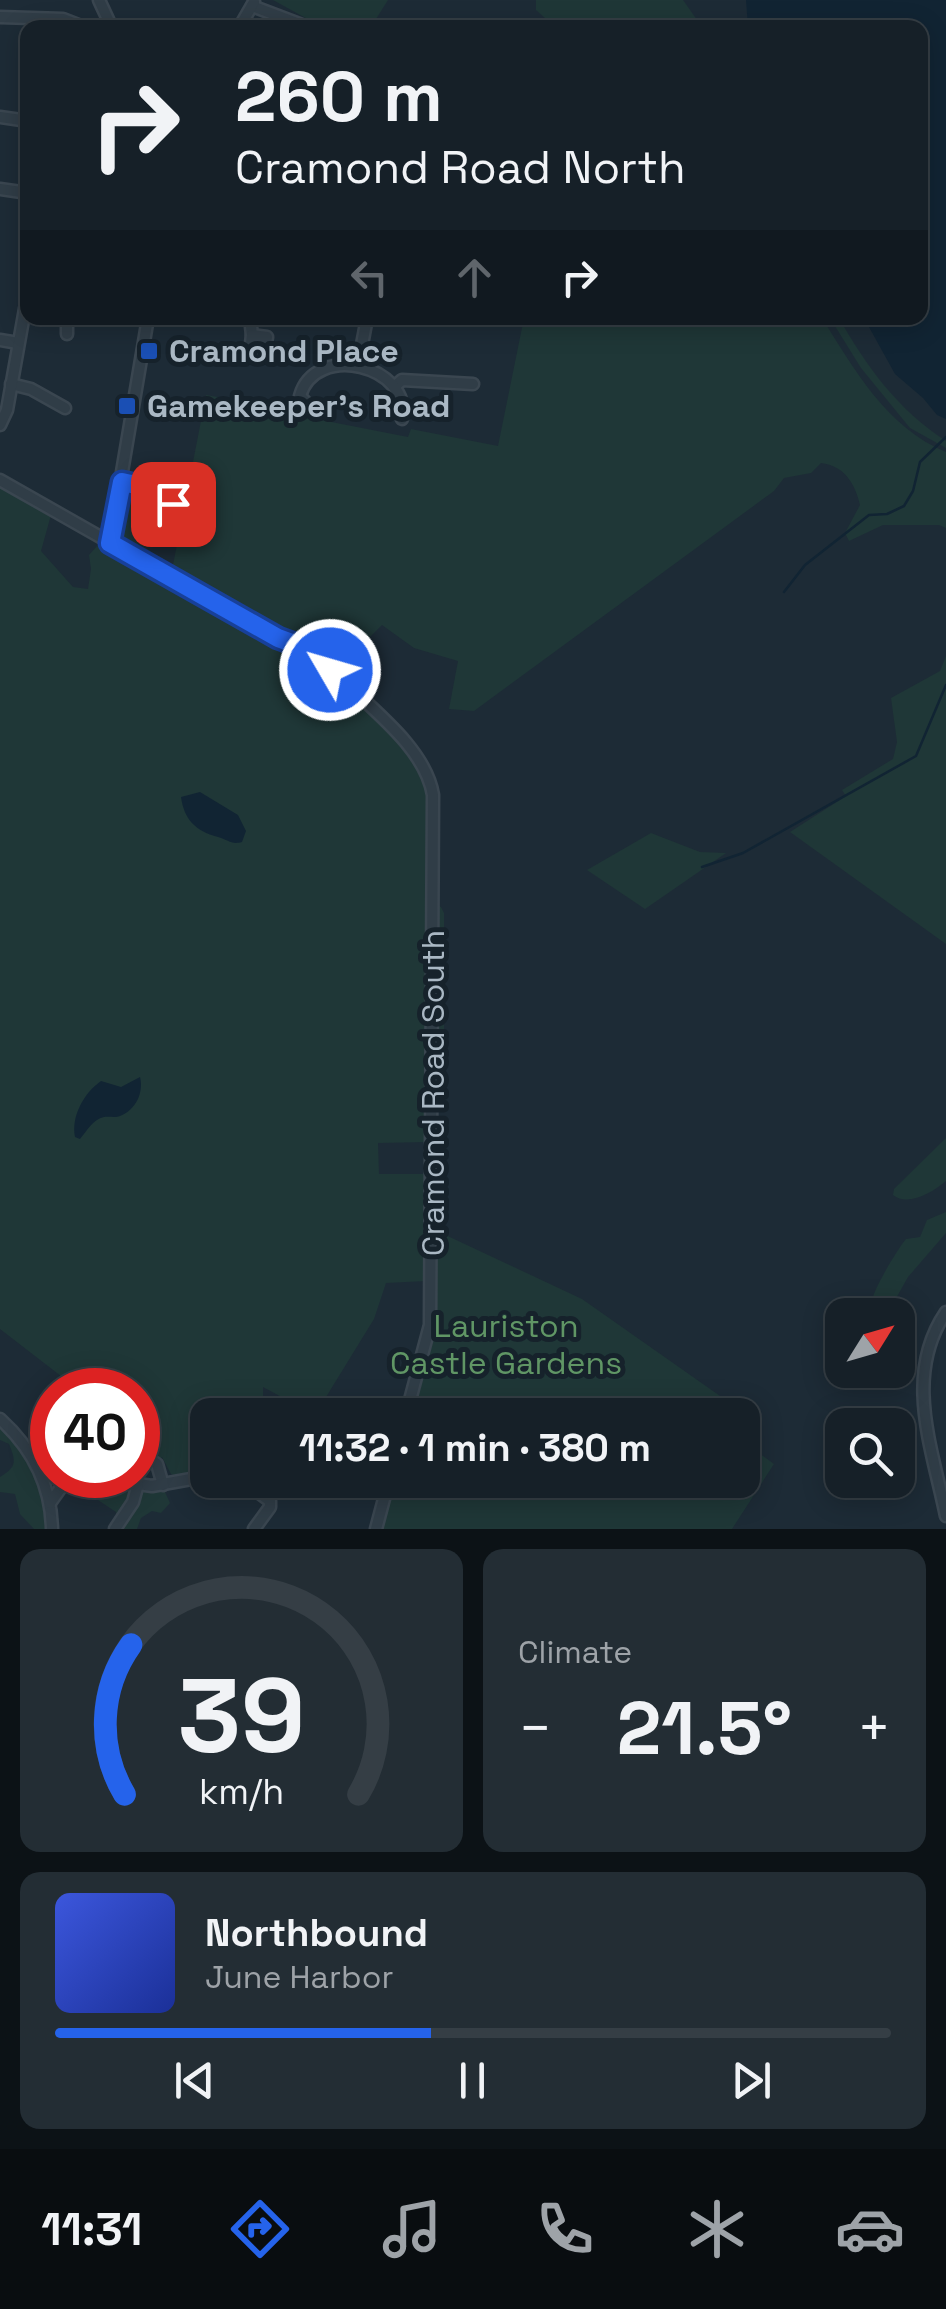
<!DOCTYPE html>
<html lang="en">
<head>
<meta charset="utf-8">
<style>
	:root { --surface:#162028; --page:#232d34; --text:#f1f3f6; --muted:#9ea3a8; --line:#353e45; --accent:#2563eb }
	body { margin:0; font-family:"Space Grotesk",sans-serif; background:var(--page); color:var(--text); height:100vh; display:flex; flex-direction:column; font-size:38px; white-space:nowrap }
	* { box-sizing:border-box; margin:0 }
	p { font-size:32px; color:var(--muted) }
	.icon { flex:none; width:55px; height:55px; fill:none; stroke:currentColor; stroke-width:2; stroke-linecap:round; stroke-linejoin:round }
	.map { position:relative; height:1529px; overflow:hidden }
	.sheet { display:flex; flex-direction:column; gap:20px; padding:20px; background:#0c1216; flex:1 }
	.sheet>* { flex:none }
	.hud { position:absolute; left:20px; top:20px; width:908px; height:305px; border-radius:20px; box-shadow:0 5px 25px #0003,0 0 0 2px var(--line); background:#162028; color:var(--text); overflow:hidden }
	.needle { width:65px; rotate:53deg }
	.controls { position:absolute; left:825px; top:1298px; display:grid; gap:20px }
	.controls a { display:grid; place-items:center; width:90px; height:90px; border-radius:20px; background:var(--surface); box-shadow:0 5px 25px #0003,0 0 0 2px var(--line); font-size:50px }
	.speed { position:absolute; left:30px; top:1368px; display:flex; gap:20px; font-size:50px; font-weight:700; text-align:center }
	.speed>* { display:grid; place-content:center; width:130px; height:130px; border-radius:50%; background:var(--surface); box-shadow:0 5px 25px #0003,0 0 0 2px var(--line); line-height:1 }
	.speed .limit { border:15px solid #d22; background:#fff; color:#111 }
	.pin { position:absolute; display:grid; place-items:center; width:85px; height:85px; color:#fff; margin:-42px; border-radius:20px; box-shadow:0 5px 15px #0006 }
	.me { position:absolute; width:110px; margin:-55px; rotate:308deg; stroke-linejoin:round; filter:drop-shadow(0 0 8px #0008) }
	.turn { display:flex; align-items:center; gap:35px; height:210px; padding:0 50px; font-size:45px }
	.turn .icon { width:130px; height:130px; stroke-width:2.5 }
	.turn b { display:block; font-size:70px; line-height:85px }
	.lanes { display:flex; align-items:center; height:95px; padding:0 50px; background:#0003; justify-content:center; gap:50px; direction:ltr }
	.lanes .off { opacity:.35 }
	.big { font-size:75px; font-weight:800; line-height:1.1 }
	.sheet .card { flex:1; display:flex; flex-direction:column; justify-content:center; gap:15px; min-width:0; padding:0 35px; border-radius:20px; background:var(--page) }
	.sheet .dial { align-items:center; gap:0 }
	.dial svg { height:260px; overflow:visible; fill:none; stroke:var(--line); stroke-width:7; stroke-linecap:round; text-anchor:middle }
	.dial text { fill:var(--text); stroke:none }
	.song { display:flex; align-items:center; gap:30px }
	.cover { width:120px; height:120px; border-radius:15px; background:linear-gradient(135deg,hsl(230 70% 55%),hsl(230 70% 35%)) }
	.played { height:10px; border-radius:5px; background:linear-gradient(90deg,var(--accent) 45%,var(--line) 45%) }
	.keys { display:flex; justify-content:space-around; direction:ltr }
	.heat { display:flex; justify-content:space-between; align-items:center; font-size:55px; direction:ltr }
	.sheet .tiles { flex:1; display:grid; gap:20px; grid-template-columns:1fr 1fr }
	.card:last-child { grid-column:span 2 }
	.trip { position:absolute; left:190px; top:1398px; width:570px; height:100px; border-radius:20px; background:var(--surface); box-shadow:0 5px 25px #0003,0 0 0 2px var(--line); font-weight:800; line-height:100px; text-align:center }
	.menu { display:flex; height:160px; justify-content:space-around; align-items:center; background:#090d10; color:var(--muted) }
	.menu .icon { width:70px; height:70px }
	.menu .active { color:var(--accent) }
	.menu b { font-size:45px; color:var(--text) }
	.map>svg:first-child { display:block }
	.green { fill:#1f3737 }
	.water { fill:#112433 }
	.lines { fill:none; stroke-linecap:round; stroke-linejoin:round }
	.stream { stroke:#112433; stroke-width:2.5 }
	.minor-casing { stroke:#3a4650; stroke-width:15 }
	.minor { stroke:#303d47; stroke-width:10 }
	.route-casing { stroke:#184099; stroke-width:25 }
	.route { stroke:#2563eb; stroke-width:18 }
	.transit-dot { fill:#1a4fb4; stroke:#16222b; stroke-width:4 }
	.labels { text-anchor:middle; stroke-width:10; stroke-linejoin:round; paint-order:stroke }
	.poi-label { font-size:32px; font-weight:bold; fill:#aab8c4; stroke:#16222b; text-anchor:start }
	.street-label { font-size:32px; fill:#aab8c4; stroke:#16222b }
	.park-label { font-size:32px; fill:#609665; stroke:#16222b }
</style>
</head>
<body>
<div class="map">
<svg width="946" height="1529" viewBox="0 0 946 1529">
	<rect width="100%" height="100%" fill="#1d2b36"/>
	<!-- green -->
	<g class="green">
		<path d="M273 0H388L376 19 385 27H322Z"/>
		<path d="M536 0H683L702 27H538L545 18 536 10Z"/>
		<path d="M524 318H822C854 369 887 428 946 452V528L939 525H883L849 541 845 533 860 505C855 484 845 466 821 463L811 473 784 478 774 491 474 711 449 709 458 661 414 648 382 625 342 665 325 650 324 635 313 628 294 635 282 629 279 648 330 675 411 756 429 780 432 902 441 907 444 913V1055L442 1063 430 1073 428 1142 378 1143 379 1174H428L426 1281 386 1283 374 1319 315 1415 263 1387V1401L254 1408 231 1405 218 1414 205 1415 200 1410 191 1420C209 1431 210 1453 202 1471L179 1477 171 1474 162 1457 159 1460 138 1447V1390H79L0 1329V484L51 515 41 551 73 587 88 589 91 569 89 555 97 546 119 558 126 547 117 535 126 497 132 492 141 501 133 514 132 529 147 549 173 565 206 395 306 412 311 418 408 437 411 429 498 446Z"/>
		<path d="M830 318H839C866 366 898 410 946 441V448L910 428 861 368Z"/>
		<path d="M946 656V944L790 832 846 796 842 790 893 759 897 742 891 698 940 671Z"/>
		<path d="M651 833 700 852 726 853 645 909 587 870Z"/>
		<path d="M946 1138V1181C933 1192 908 1207 893 1195L894 1189Z"/>
		<path d="M946 1212V1233L908 1277 890 1309 879 1314C875 1308 871 1306 873 1298 874 1288 899 1247 906 1239L920 1237 927 1220Z"/>
		<path d="M437 1231 582 1299 740 1410 749 1421 755 1450 774 1464 732 1529H381L394 1480H742V1415H412L436 1331Z"/>
		<path d="M0 1428C31 1450 44 1493 46 1529H34L20 1514 15 1494 0 1492V1477C17 1467 16 1461 9 1444L0 1440Z"/>
		<path d="M91 1475H124L133 1491 165 1492 170 1503 161 1513 152 1511 141 1518 137 1529H115L116 1512 92 1496 98 1483Z"/>
	</g>
	<!-- water -->
	<g class="water">
		<path d="M746 0H946V419L937 415 923 398 895 374 864 318H920V28L748 27Z"/>
		<path d="M200 792 238 815 246 831 242 842C231 845 229 840 218 837 195 831 184 819 181 797Z"/>
		<path d="M140 1077C144 1092 136 1110 120 1116 115 1118 109 1116 104 1117 93 1119 87 1131 80 1139L75 1137C71 1116 84 1093 101 1081L121 1087Z"/>
	</g>
	<g class="lines">
		<!-- stream -->
		<g class="stream">
			<path d="M784 592 805 565 869 515 887 514 904 506 913 491 920 462 946 437"/>
			<path d="M702 867 743 853 916 756 946 685"/>
		</g>
		<defs>
			<g id="minor">
				<path d="M99 0 112 28"/>
				<path d="M252 6 310 28"/>
				<path d="M0 17 63 19 86 28"/>
				<path d="M239 28 254 2"/>
				<path d="M0 117 28 121"/>
				<path d="M0 189 28 193"/>
				<path d="M250 318 252 335"/>
				<path d="M67 334V318"/>
				<path d="M252 335 267 337 264 355 250 352Z"/>
				<path d="M0 340 18 343"/>
				<path d="M358 366 367 318"/>
				<path d="M11 384 31 389 65 408"/>
				<path d="M394 387 402 380 473 384"/>
				<path d="M318 410 312 409 300 396C315 342 412 365 402 419"/>
				<path d="M0 425 7 410 28 292"/>
				<path d="M0 480 278 638 299 646"/>
				<path d="M122 482 136 485 149 499 173 504"/>
				<path d="M110 543 148 318"/>
				<path d="M299 646 305 639H313L318 645 317 654"/>
				<path d="M299 646 304 657 317 654"/>
				<path d="M317 654C353 697 424 740 433 795L430 1325 406 1415"/>
				<path d="M946 1312C903 1375 932 1447 946 1516"/>
				<path d="M234 1415 236 1411"/>
				<path d="M0 1419C32 1448 51 1485 52 1529"/>
				<path d="M138 1452 157 1464 163 1485"/>
				<path d="M76 1475 152 1486 208 1476"/>
				<path d="M242 1480 270 1501V1507L254 1529"/>
				<path d="M50 1503 70 1475"/>
				<path d="M115 1529 133 1502 138 1484"/>
				<path d="M376 1529 389 1480"/>
			</g>
		</defs>
		<!-- minor casing -->
		<use href="#minor" class="minor-casing"/>
		<!-- minor -->
		<use href="#minor" class="minor"/>
	</g>
	<g class="lines">
		<defs>
			<path id="route" d="M173 504 150 499 136 485 122 482 110 543 278 638 300 646 304 657 317 654 330 670"/>
		</defs>
		<!-- route casing -->
		<use href="#route" class="route-casing"/>
		<!-- route -->
		<use href="#route" class="route"/>
	</g>
	<!-- markers -->
	<g class="transit-dot">
		<rect x="139" y="341" width="20" height="20" rx="5"/>
		<rect x="117" y="396" width="20" height="20" rx="5"/>
	</g>
	<g class="labels">
		<!-- poi labels -->
		<g class="poi-label">
			<text x="169" y="362">Cramond Place</text>
			<text x="147" y="417">Gamekeeper's Road</text>
		</g>
		<!-- street labels -->
		<g class="street-label">
			<text transform="translate(433 1093) rotate(-90)" y="11">Cramond Road South</text>
		</g>
		<!-- park labels -->
		<g class="park-label">
			<text x="506" y="1337">Lauriston<tspan x="506" dy="37">Castle Gardens</tspan></text>
		</g>
	</g>
</svg>
<div class="controls">
<a><svg class="needle" viewBox="-14 -14 28 28"><path d="M0-13l5 13h-10z" fill="#e53935"/><path d="M0 13l5-13h-10z" fill="#9ea3a8"/></svg></a>
<a><svg class="icon" aria-label="search" viewBox="0 0 24 24"><circle cx="10" cy="10" r="6"/><path d="M15 15l6 6"/></svg></a>
</div>
<div class="speed"><div class="limit">40</div></div>
<div class="pin" style="left:173px;top:504px;background:#d93025"><svg class="icon" aria-label="arrive" viewBox="0 0 24 24"><path d="M6 21V4h12l-3 4 3 4H6"/></svg></div>
<svg class="me" style="left:330px;top:670px" viewBox="-20 -20 40 40"><circle r="17" fill="#2563eb" stroke="#fff" stroke-width="3"/><path d="M0-11L8 9 0 5-8 9z" fill="#fff"/></svg>
<div class="trip">11:32 · 1 min · 380 m</div>
<div class="hud">
<div class="turn"><svg class="icon" aria-label="right" viewBox="0 0 24 24"><path d="M7 20v-9h11M14 6l5 5-5 5"/></svg><div><b>260 m</b>Cramond Road North</div></div>
<div class="lanes"><svg class="icon off" aria-label="left" viewBox="0 0 24 24"><path d="M17 20v-9H6M10 6l-5 5 5 5"/></svg><svg class="icon off" aria-label="ahead" viewBox="0 0 24 24"><path d="M12 20V5M6 11l6-6 6 6"/></svg><svg class="icon" aria-label="right" viewBox="0 0 24 24"><path d="M7 20v-9h11M14 6l5 5-5 5"/></svg></div>
</div>
</div>
<section class="sheet">
<div class="tiles">
<div class="card dial"><svg viewBox="0 0 100 80">
<path d="M14 69A42 42 0 1 1 86 69"/>
<path d="M14 69A42 42 0 0 1 16 23" stroke="#2563eb"/>
<text x="50" y="56" font-size="32" font-weight="700">39</text>
<text x="50" y="72" font-size="11">km/h</text>
</svg></div>
<div class="card"><p>Climate</p>
<div class="heat"><a>−</a><b class="big">21.5°</b><a>+</a></div>
</div>
<div class="card">
<div class="song"><i class="cover"></i><div><b>Northbound</b><p>June Harbor</p></div></div>
<div class="played"></div>
<div class="keys"><svg class="icon" aria-label="previous" viewBox="0 0 24 24"><path d="M18 5L8 12l10 7zM5 5v14"/></svg><svg class="icon" aria-label="pause" viewBox="0 0 24 24"><path d="M8 5v14M16 5v14"/></svg><svg class="icon" aria-label="next" viewBox="0 0 24 24"><path d="M6 5l10 7-10 7zM19 5v14"/></svg></div>
</div>
</div>
</section>
<nav class="menu">
<b>11:31</b>
<svg class="icon active" aria-label="directions" viewBox="0 0 24 24"><path d="M12 3l9 9-9 9-9-9zM9 14v-3h6M13 9l2 2-2 2"/></svg>
<svg class="icon" aria-label="music" viewBox="0 0 24 24"><path d="M9 18V5l10-2v13"/><circle cx="6" cy="18" r="3"/><circle cx="16" cy="16" r="3"/></svg>
<svg class="icon" aria-label="phone" viewBox="0 0 24 24"><path d="M5 4h4l2 5-3 2q2 4 5 5l2-3 5 2v4C11 20 4 13 5 4z"/></svg>
<svg class="icon" aria-label="climate" viewBox="0 0 24 24"><path d="M12 3v18M4 7l16 10M4 17L20 7"/></svg>
<svg class="icon" aria-label="car" viewBox="0 0 24 24"><path d="M5 17H2v-5l4-1 3-4h7l3 4 3 1v5h-3M9 17h6M6 11h13"/><circle cx="7" cy="17" r="2"/><circle cx="17" cy="17" r="2"/></svg>
</nav>
</body>
</html>
